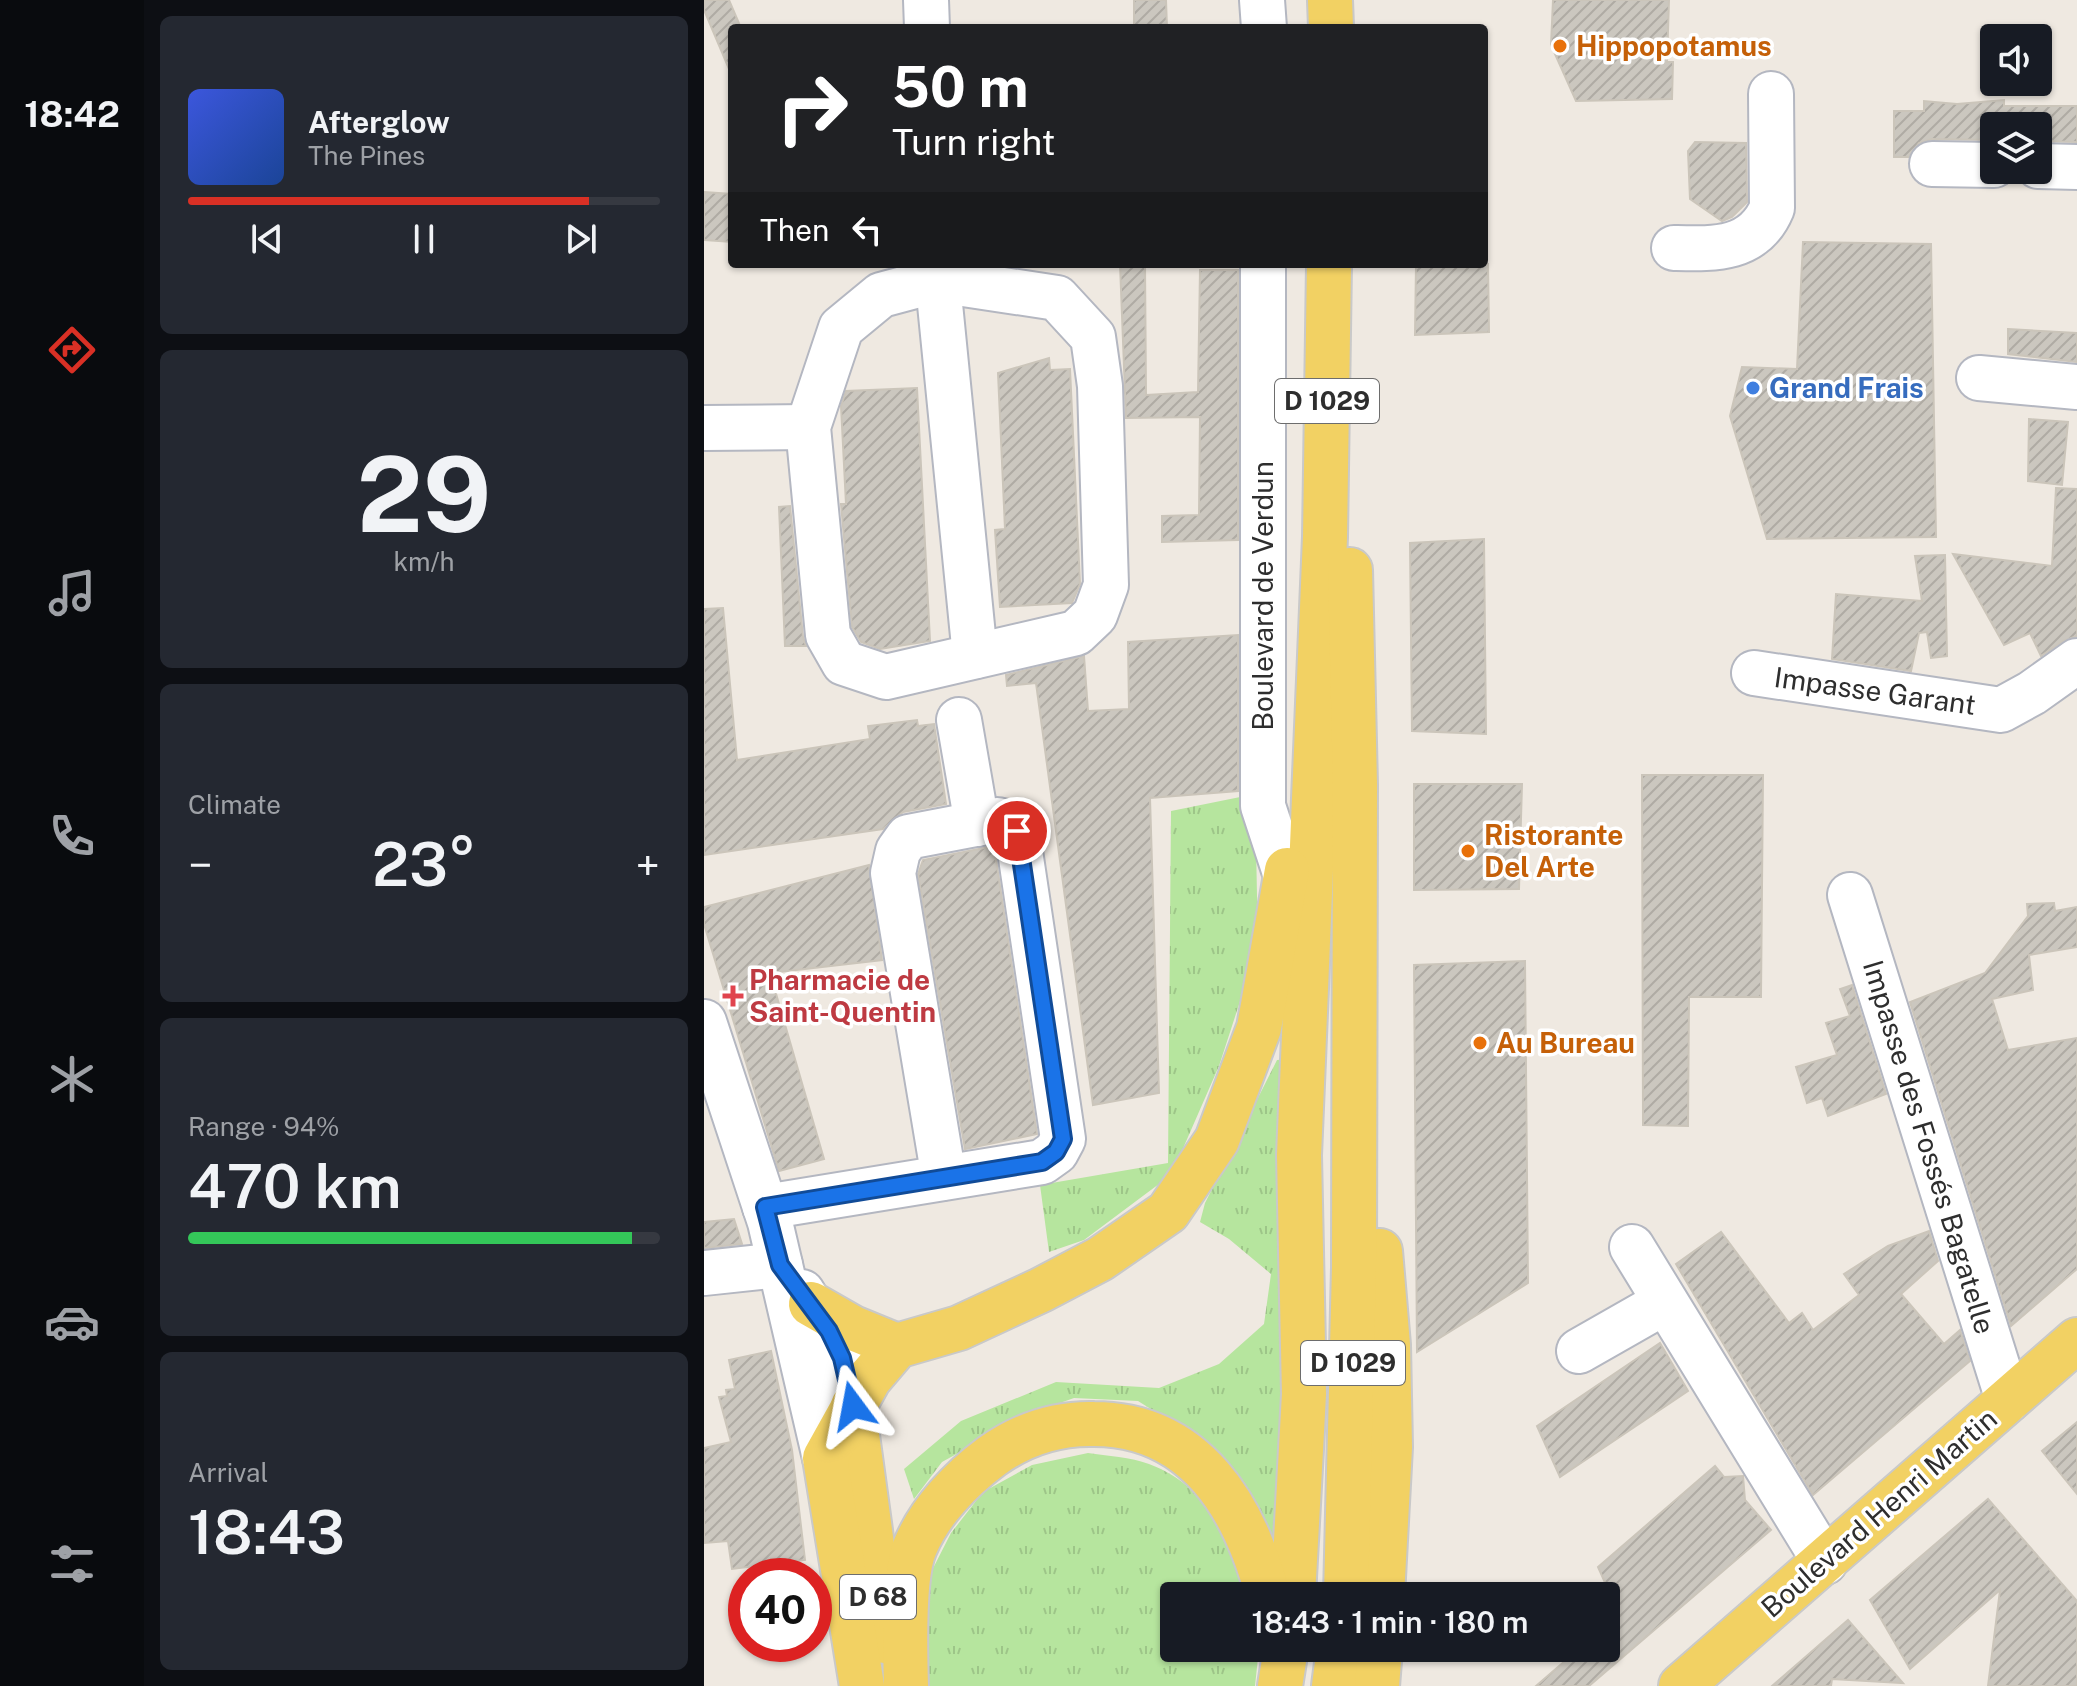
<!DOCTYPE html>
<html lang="en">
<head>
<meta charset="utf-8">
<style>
	:root { --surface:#171b24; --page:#242831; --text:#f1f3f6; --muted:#9ea1a6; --line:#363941; --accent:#d93025 }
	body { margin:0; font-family:"Public Sans",sans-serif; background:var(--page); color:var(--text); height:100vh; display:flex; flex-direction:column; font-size:30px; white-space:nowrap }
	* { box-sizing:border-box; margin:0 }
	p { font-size:26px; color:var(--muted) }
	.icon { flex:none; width:44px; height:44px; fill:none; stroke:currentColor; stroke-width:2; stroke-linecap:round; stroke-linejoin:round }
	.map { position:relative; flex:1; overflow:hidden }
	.panel { display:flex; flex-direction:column; gap:16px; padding:16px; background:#0d0f14; width:560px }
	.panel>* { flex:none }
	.top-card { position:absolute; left:24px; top:24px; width:760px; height:244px; border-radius:8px; box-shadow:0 2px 6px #0004; background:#202124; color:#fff; overflow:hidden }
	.buttons { position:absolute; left:1276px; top:24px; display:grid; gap:16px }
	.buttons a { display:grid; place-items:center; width:72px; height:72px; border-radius:8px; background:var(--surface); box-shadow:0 2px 6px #0004; font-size:40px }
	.speed { position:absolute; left:24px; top:1558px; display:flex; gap:16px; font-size:40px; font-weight:700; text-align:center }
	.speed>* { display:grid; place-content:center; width:104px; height:104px; border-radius:50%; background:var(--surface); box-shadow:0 2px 6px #0004; line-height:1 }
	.speed .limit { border:12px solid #d22; background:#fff; color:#111 }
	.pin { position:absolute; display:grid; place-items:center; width:68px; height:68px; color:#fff; margin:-34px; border:4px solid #fff; border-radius:50%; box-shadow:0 2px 8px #0007 }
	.me { position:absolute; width:88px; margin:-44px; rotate:347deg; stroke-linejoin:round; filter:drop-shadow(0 0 6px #0008) }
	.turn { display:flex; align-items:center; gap:28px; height:168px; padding:0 32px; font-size:36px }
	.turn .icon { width:104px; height:104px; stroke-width:2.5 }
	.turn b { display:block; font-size:56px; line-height:68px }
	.then { display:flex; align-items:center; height:76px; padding:0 32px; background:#0003; gap:16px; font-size:30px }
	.big { font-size:60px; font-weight:600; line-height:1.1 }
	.panel .tile { flex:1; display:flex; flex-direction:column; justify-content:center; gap:12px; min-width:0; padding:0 28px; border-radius:12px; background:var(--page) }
	.panel .dial { align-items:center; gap:0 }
	.dial b { font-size:104px; line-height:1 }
	.song { display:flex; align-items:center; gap:24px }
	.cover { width:96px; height:96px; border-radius:12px; background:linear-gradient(135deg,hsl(230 70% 55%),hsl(220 70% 35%)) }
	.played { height:8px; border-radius:4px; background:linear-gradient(90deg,var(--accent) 85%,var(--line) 85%) }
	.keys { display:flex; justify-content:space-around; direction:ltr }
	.heat { display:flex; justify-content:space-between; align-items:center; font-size:44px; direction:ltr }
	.charge { height:12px; border-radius:6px; background:linear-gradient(90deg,#34c759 94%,var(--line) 0) }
	.trip { position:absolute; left:456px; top:1582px; width:460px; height:80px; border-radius:8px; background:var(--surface); box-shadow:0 2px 6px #0004; font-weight:600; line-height:80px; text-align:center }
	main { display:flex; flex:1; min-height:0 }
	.tab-bar { display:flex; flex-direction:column; width:144px; justify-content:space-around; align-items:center; background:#090b0e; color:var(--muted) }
	.tab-bar .icon { width:56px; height:56px }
	.tab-bar .on { color:var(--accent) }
	.tab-bar b { font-size:36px; color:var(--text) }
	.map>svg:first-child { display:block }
	.grass { fill:url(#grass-tufts) }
	.building { fill:url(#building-hatch); stroke:#cbc5ba; stroke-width:2 }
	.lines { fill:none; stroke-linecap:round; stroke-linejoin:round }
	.minor-casing { stroke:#b4b7c1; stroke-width:48 }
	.major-casing { stroke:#c9c9c9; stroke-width:48 }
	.minor { stroke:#fff; stroke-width:44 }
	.major { stroke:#f2d163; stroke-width:44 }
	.route-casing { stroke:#114b97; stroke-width:20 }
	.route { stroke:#1a73e8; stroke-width:14 }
	.food-dot { fill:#e8710a; stroke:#fff; stroke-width:3 }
	.shop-dot { fill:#3f7fe0; stroke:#fff; stroke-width:3 }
	.health-dot { fill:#e0444e; stroke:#fff; stroke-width:3 }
	.labels { text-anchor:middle; stroke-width:7; stroke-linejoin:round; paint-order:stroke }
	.shield { fill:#fff; stroke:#6d6d6d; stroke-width:2 }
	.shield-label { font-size:26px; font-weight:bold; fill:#2e2e2e }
	.food-label { font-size:28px; font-weight:bold; fill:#c56008; stroke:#fff; text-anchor:start }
	.shop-label { font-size:28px; font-weight:bold; fill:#366cbe; stroke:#fff; text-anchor:start }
	.street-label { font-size:28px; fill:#2e2e2e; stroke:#fff }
	.health-label { font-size:28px; font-weight:bold; fill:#be3a42; stroke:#fff; text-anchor:start }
</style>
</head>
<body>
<main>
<nav class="tab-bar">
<b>18:42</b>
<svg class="icon on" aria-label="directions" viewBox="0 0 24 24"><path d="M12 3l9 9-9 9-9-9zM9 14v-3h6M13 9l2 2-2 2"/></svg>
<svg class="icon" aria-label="music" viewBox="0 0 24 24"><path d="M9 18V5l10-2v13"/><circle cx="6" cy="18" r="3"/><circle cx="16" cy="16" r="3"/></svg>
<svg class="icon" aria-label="phone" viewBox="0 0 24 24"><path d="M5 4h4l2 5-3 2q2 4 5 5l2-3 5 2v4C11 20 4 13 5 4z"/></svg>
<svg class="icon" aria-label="climate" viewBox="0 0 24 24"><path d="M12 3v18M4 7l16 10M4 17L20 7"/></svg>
<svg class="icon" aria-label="car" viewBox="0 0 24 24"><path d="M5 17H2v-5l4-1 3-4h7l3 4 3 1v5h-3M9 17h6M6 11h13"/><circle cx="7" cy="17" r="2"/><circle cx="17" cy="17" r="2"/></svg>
<svg class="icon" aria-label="filters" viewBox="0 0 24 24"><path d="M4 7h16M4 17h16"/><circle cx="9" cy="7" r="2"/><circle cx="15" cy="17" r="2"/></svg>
</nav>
<section class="panel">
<div class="tile">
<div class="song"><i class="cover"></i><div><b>Afterglow</b><p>The Pines</p></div></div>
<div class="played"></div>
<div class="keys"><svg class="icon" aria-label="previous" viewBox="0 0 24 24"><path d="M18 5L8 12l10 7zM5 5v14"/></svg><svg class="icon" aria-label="pause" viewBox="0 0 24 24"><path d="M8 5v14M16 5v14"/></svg><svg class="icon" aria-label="next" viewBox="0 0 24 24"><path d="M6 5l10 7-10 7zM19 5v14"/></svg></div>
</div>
<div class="tile dial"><b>29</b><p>km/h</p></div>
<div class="tile"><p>Climate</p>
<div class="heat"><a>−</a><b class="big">23°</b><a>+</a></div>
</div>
<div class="tile"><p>Range · 94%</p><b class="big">470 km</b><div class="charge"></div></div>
<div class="tile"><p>Arrival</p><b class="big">18:43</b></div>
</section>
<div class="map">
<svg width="1373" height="1686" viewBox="0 0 1373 1686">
	<defs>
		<pattern id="grass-tufts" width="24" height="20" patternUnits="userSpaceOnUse" patternTransform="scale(2)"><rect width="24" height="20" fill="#b6e59e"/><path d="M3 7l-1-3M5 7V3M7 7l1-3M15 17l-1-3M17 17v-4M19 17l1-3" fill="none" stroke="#9dc588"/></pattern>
		<pattern id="building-hatch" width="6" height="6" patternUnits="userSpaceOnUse" patternTransform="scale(2)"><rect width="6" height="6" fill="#cbc7bf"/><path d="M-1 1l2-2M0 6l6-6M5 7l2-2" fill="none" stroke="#afaba4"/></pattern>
	</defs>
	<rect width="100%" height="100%" fill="#efe9e1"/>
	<!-- grass -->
	<g class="grass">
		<path d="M551 794 554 946 515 1066 477 1153 463 1178 380 1240 345 1252 336 1185 464 1163 467 811Z"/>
		<path d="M584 1059 582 1376 570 1554 501 1443 434 1401 370 1398 325 1414 238 1462 210 1499 200 1469 257 1421 352 1382 455 1388 515 1364 560 1324 567 1274 525 1239 496 1222 501 1203 573 1060Z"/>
		<path d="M384 1453C403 1456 427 1457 445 1464 505 1486 526 1542 548 1596H470V1648H555L551 1686H218L220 1586 247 1533 279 1492 328 1465Z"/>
	</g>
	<!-- building -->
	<g class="building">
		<path d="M0 0H25L37 28H28V76L0 10Z"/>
		<path d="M430 0H462L463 28H430Z"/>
		<path d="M849 0H965L963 62H969L968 99 872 101 847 45Z"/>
		<path d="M1300 100V106H1373V142L1334 141V126H1290V140L1228 139 1215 143 1205 157H1190V111H1220V101L1253 104Z"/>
		<path d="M991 142 1042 143 1043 202 1028 217 1018 221 986 199 984 151Z"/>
		<path d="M0 192 28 194V242L0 240Z"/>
		<path d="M1099 242 1227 244 1232 537 1063 539 1026 416 1038 367 1093 369Z"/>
		<path d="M416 264H441L442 395 494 392 496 270H534V540L458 542V516L495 515 496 417 422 418Z"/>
		<path d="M712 264H784L785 332 711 335Z"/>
		<path d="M1304 329 1373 333V362L1304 354Z"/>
		<path d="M345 358 346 370 366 369 376 584 368 603 296 607 291 530 301 529 294 373Z"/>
		<path d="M213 388 226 641 176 649 157 642 148 627 137 504H142L137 406 142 391Z"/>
		<path d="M1325 419 1364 422 1358 485 1324 481Z"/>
		<path d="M1352 488 1373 489V636L1359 641 1337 656 1326 633 1300 645 1249 554 1348 566Z"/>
		<path d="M86 506 99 637 102 646H81L75 507Z"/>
		<path d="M780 539 782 734 708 731 706 543Z"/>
		<path d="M1241 555 1243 656 1227 658 1223 632 1215 633 1207 671 1128 659 1132 594 1218 601 1211 556Z"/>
		<path d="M19 608 33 760 166 739 164 726 213 720 214 726 230 724 242 804 199 812 179 829 0 855V609Z"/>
		<path d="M534 635V791L446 798 455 1093 389 1105 332 683 303 686 302 675 380 656 384 711 425 709 424 642Z"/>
		<path d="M938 775H1059L1057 997H985L984 1126 939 1125Z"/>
		<path d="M710 784H818L815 889 710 890Z"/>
		<path d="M290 846 333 1134 261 1149 214 874 219 860Z"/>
		<path d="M165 865 178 960 66 973 120 1159 75 1171 0 924V907Z"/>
		<path d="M1350 903 1351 911 1373 907V947L1325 955 1329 990 1288 999 1304 1050 1373 1038V1269L1307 1326 1206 1002 1281 973 1324 916 1323 904Z"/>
		<path d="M821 961 824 1283 713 1352 710 965Z"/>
		<path d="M1148 985 1182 1094 1124 1116 1118 1098 1103 1103 1092 1067 1133 1055 1122 1023 1146 1016 1136 989Z"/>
		<path d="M30 1219 38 1244 0 1248V1222Z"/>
		<path d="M1225 1231 1234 1261 1197 1294 1240 1344 1256 1330 1266 1361 1109 1495 972 1264 1017 1232 1085 1323 1098 1313 1109 1330 1155 1295 1140 1274 1184 1246Z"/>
		<path d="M956 1343 984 1391 856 1477 833 1426Z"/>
		<path d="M67 1351 88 1450 101 1560 28 1569 24 1541 0 1543V1448L27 1442 15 1397 23 1396 22 1390 31 1389 25 1360Z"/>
		<path d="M1373 1422V1494L1338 1451Z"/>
		<path d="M1011 1466 1020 1477 1039 1476 1041 1500 1067 1530 885 1686H832L876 1648H902V1625L915 1614 894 1567Z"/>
		<path d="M1284 1499 1373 1601V1686H1284L1296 1590 1206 1669 1166 1600Z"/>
		<path d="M1144 1620 1199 1683 1128 1679 1127 1686H1068Z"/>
	</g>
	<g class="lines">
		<defs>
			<g id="minor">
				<path d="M222 0 223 28"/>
				<path d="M558 0 560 28"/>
				<path d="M1228 164 1290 165"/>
				<path d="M1334 166 1373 167"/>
				<path d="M970 248C1010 249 1050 251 1068 208L1067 94"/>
				<path d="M232 264 271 656"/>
				<path d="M559 264V806L582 876"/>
				<path d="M233 280 353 298 389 337 396 386 402 585 391 615 372 633 182 677 140 663 124 635 104 427 137 328 177 295Z"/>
				<path d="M1275 378 1373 387"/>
				<path d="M0 428 104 427"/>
				<path d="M1050 673 1297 710 1328 693 1373 661"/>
				<path d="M255 720 273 824"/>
				<path d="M1146 895 1304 1400"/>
				<path d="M0 1022 66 1222 121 1458"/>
				<path d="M61 1207 338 1162 352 1152 359 1139 313 831 306 823 293 820 204 837 194 851 189 873 240 1178"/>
				<path d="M928 1247 1121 1562"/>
				<path d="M0 1273 76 1265"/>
				<path d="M98 1292 138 1358 149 1406"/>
				<path d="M875 1351 961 1302"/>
			</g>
			<g id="major">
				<path d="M626 0 627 28"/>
				<path d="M676 1251 684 1345 686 1447 678 1596"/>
				<path d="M107 1304 149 1328 193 1346"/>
				<path d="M149 1406 181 1641"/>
				<path d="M589 1596 600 1394 595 1155 621 537 625 264"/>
				<path d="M642 1596 650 1267 651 785 646 570"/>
				<path d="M158 1686 121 1458 165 1379 193 1346 255 1328 337 1290 396 1259 464 1212 513 1140 555 1028 583 870"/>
				<path d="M202 1686C201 1654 199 1575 211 1547 226 1511 257 1479 288 1456 319 1434 353 1423 390 1424 492 1424 541 1508 564 1596"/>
				<path d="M576 1686 582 1648"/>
				<path d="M630 1686 635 1648"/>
				<path d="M673 1686 676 1648"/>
				<path d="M977 1686 1373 1340"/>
			</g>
		</defs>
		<!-- minor casing -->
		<use href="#minor" class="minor-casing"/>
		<!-- major casing -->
		<use href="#major" class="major-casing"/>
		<!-- minor -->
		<use href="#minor" class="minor"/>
		<!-- major -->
		<use href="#major" class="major"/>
	</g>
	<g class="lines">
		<defs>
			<path id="route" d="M149 1406 138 1358 125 1331 76 1265 61 1207 338 1162 352 1152 359 1139 313 831"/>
		</defs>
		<!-- route casing -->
		<use href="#route" class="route-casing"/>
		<!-- route -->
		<use href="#route" class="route"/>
	</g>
	<!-- markers -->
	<g class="food-dot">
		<circle cx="856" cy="46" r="8"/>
		<circle cx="764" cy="851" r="8"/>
		<circle cx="776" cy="1043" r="8"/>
	</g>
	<circle class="shop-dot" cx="1049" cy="388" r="8"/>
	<path class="health-dot" d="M25 984h8v8h8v8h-8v8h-8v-8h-8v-8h8z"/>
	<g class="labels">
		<!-- shield labels -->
		<g class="shield">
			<rect x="571" y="379" width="104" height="44" rx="6"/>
			<rect x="597" y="1341" width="104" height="44" rx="6"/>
			<rect x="136" y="1575" width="76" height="44" rx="6"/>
		</g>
		<g class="shield-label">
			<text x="623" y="410">D 1029</text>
			<text x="649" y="1372">D 1029</text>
			<text x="174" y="1606">D 68</text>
		</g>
		<!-- food labels -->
		<g class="food-label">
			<text x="872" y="56">Hippopotamus</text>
			<text x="780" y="845">Ristorante<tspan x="780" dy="32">Del Arte</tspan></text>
			<text x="792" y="1053">Au Bureau</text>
		</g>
		<!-- shop labels -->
		<g class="shop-label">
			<text x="1065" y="398">Grand Frais</text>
		</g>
		<!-- street labels -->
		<g class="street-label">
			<text transform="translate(559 596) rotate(-90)" y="10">Boulevard de Verdun</text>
			<text transform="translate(1171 691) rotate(8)" y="10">Impasse Garant</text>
			<text transform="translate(1225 1147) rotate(73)" y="10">Impasse des Fossés Bagatelle</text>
			<text transform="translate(1175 1513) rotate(-41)" y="10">Boulevard Henri Martin</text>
		</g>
		<!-- health labels -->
		<g class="health-label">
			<text x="45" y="990">Pharmacie de<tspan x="45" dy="32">Saint-Quentin</tspan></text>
		</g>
	</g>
</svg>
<div class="buttons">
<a><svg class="icon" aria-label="sound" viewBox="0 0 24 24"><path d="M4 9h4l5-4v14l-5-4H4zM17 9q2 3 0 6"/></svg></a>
<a><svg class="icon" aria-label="layers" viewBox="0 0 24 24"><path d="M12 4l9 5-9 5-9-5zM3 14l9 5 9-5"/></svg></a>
</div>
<div class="speed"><div class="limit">40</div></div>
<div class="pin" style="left:313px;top:831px;background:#d93025"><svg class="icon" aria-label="arrive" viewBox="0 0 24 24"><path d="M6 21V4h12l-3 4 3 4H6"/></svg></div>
<svg class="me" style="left:149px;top:1406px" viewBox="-20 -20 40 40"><path d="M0-17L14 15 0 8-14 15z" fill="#1a73e8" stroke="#fff" stroke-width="4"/></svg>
<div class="trip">18:43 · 1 min · 180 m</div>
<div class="top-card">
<div class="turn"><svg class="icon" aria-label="right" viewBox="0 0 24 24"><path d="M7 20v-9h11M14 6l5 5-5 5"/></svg><div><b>50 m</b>Turn right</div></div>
<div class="then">Then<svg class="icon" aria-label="left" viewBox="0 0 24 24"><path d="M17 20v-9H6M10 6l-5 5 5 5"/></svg></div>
</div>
</div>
</main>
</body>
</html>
